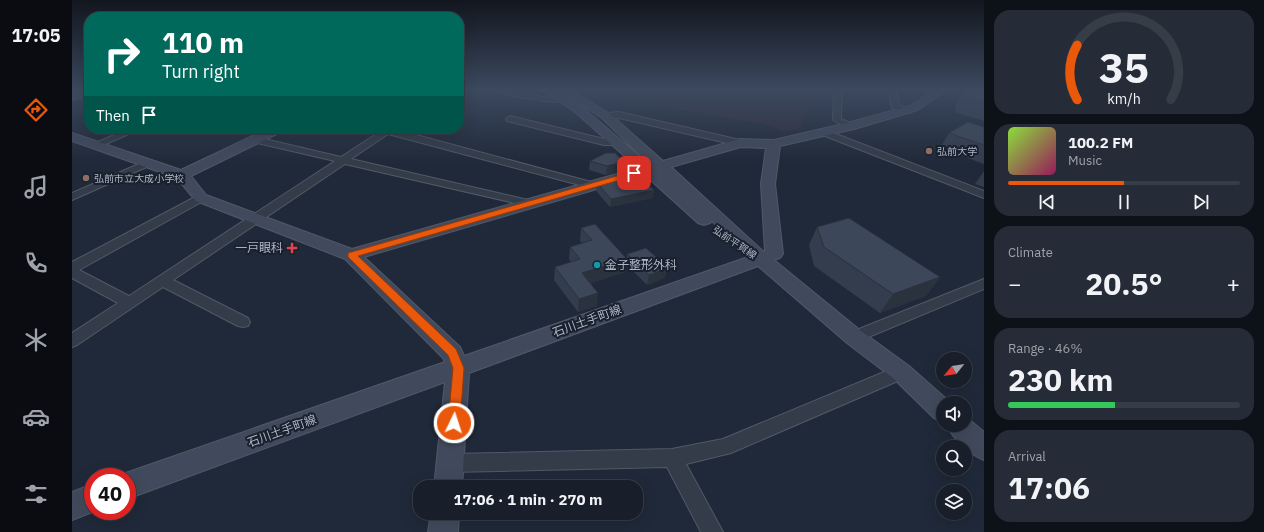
<!DOCTYPE html>
<html lang="en">
<head>
<meta charset="utf-8">
<style>
	:root { --surface:#181f2b; --page:#252c37; --text:#f1f3f6; --muted:#9fa2a9; --line:#363d47; --accent:#ea580c }
	body { margin:0; font-family:"IBM Plex Sans","Noto Sans JP",sans-serif; background:var(--page); color:var(--text); height:100vh; display:flex; flex-direction:column; font-size:15px; white-space:nowrap }
	* { box-sizing:border-box; margin:0 }
	p { font-size:13px; color:var(--muted) }
	.icon { flex:none; width:22px; height:22px; fill:none; stroke:currentColor; stroke-width:2; stroke-linecap:round; stroke-linejoin:round }
	.map { position:relative; flex:1; overflow:hidden }
	.side { display:flex; flex-direction:column; gap:10px; padding:10px; background:#0d1118; width:280px }
	.side>* { flex:none }
	.top-card { position:absolute; left:12px; top:12px; width:380px; height:122px; border-radius:16px; box-shadow:0 4px 16px #0002,0 0 0 1px var(--line); background:#00695c; color:#fff; overflow:hidden }
	.needle { width:26px; rotate:240deg }
	.fabs { position:absolute; left:864px; top:352px; display:grid; gap:8px }
	.fabs a { display:grid; place-items:center; width:36px; height:36px; border-radius:50%; background:var(--surface); box-shadow:0 4px 16px #0002,0 0 0 1px var(--line); font-size:20px }
	.speed { position:absolute; left:12px; top:468px; display:flex; gap:8px; font-size:20px; font-weight:700; text-align:center }
	.speed>* { display:grid; place-content:center; width:52px; height:52px; border-radius:50%; background:var(--surface); box-shadow:0 4px 16px #0002,0 0 0 1px var(--line); line-height:1 }
	.speed .limit { border:6px solid #d22; background:#fff; color:#111 }
	.pin { position:absolute; display:grid; place-items:center; width:34px; height:34px; color:#fff; margin:-17px; border-radius:8px; box-shadow:0 2px 6px #0006 }
	.me { position:absolute; width:44px; margin:-22px; rotate:4deg; stroke-linejoin:round; filter:drop-shadow(0 0 3px #0008) }
	.turn { display:flex; align-items:center; gap:14px; height:84px; padding:0 12px; font-size:18px }
	.turn .icon { width:52px; height:52px; stroke-width:2.5 }
	.turn b { display:block; font-size:28px; line-height:34px }
	.then { display:flex; align-items:center; height:38px; padding:0 12px; background:#0003; gap:8px; font-size:15px }
	.big { font-size:30px; font-weight:800; line-height:1.1 }
	.side .widget { flex:1; display:flex; flex-direction:column; justify-content:center; gap:6px; min-width:0; padding:0 14px; border-radius:16px; background:var(--page) }
	.side .dial { align-items:center; gap:0 }
	.dial svg { height:104px; overflow:visible; fill:none; stroke:var(--line); stroke-width:7; stroke-linecap:round; text-anchor:middle }
	.dial text { fill:var(--text); stroke:none }
	.song { display:flex; align-items:center; gap:12px }
	.cover { width:48px; height:48px; border-radius:6px; background:linear-gradient(135deg,hsl(90 70% 55%),hsl(330 70% 35%)) }
	.played { height:4px; border-radius:2px; background:linear-gradient(90deg,var(--accent) 50%,var(--line) 50%) }
	.keys { display:flex; justify-content:space-around; direction:ltr }
	.heat { display:flex; justify-content:space-between; align-items:center; font-size:22px; direction:ltr }
	.charge { height:6px; border-radius:3px; background:linear-gradient(90deg,#34c759 46%,var(--line) 0) }
	.trip { position:absolute; left:341px; top:480px; width:230px; height:40px; border-radius:16px; background:var(--surface); box-shadow:0 4px 16px #0002,0 0 0 1px var(--line); font-weight:800; line-height:40px; text-align:center }
	main { display:flex; flex:1; min-height:0 }
	.dock { display:flex; flex-direction:column; width:72px; justify-content:space-around; align-items:center; background:#0a0c11; color:var(--muted) }
	.dock .icon { width:28px; height:28px }
	.dock .active { color:var(--accent) }
	.dock b { font-size:18px; color:var(--text) }
	.map>svg:first-child { display:block }
	.medical { fill:#2e2c3a }
	.lines { fill:none; stroke-linecap:round; stroke-linejoin:round }
	.stream { stroke:#324361; stroke-width:3 }
	.street-casing { stroke:#515967; stroke-width:2 }
	.secondary-casing { stroke:#515967; stroke-width:2 }
	.street { fill:#343b49; fill-rule:evenodd }
	.secondary { fill:#414a5c; fill-rule:evenodd }
	.wall { fill:#343d4d }
	.shaded-wall { fill:#2a323e }
	.building { fill:#3c4759; stroke:#2a323e }
	.route { fill:#ea580c; stroke:#983908 }
	.education-dot { fill:#8d6e63; stroke:#19202e; stroke-width:1.5 }
	.health-dot { fill:#e0444e; stroke:#19202e; stroke-width:1.5 }
	.culture-dot { fill:#0f9aa8; stroke:#19202e; stroke-width:1.5 }
	.labels { text-anchor:middle; stroke-width:4; stroke-linejoin:round; paint-order:stroke }
	.far-poi-label { font-size:10px; fill:#aeb6c6; stroke:#19202e; text-anchor:start }
	.far-street-label { font-size:10px; fill:#aeb6c6; stroke:#19202e }
	.poi-label { font-size:12px; fill:#aeb6c6; stroke:#19202e; text-anchor:end }
	.street-label { font-size:12px; fill:#aeb6c6; stroke:#19202e }
</style>
</head>
<body>
<main>
<nav class="dock">
<b>17:05</b>
<svg class="icon active" aria-label="directions" viewBox="0 0 24 24"><path d="M12 3l9 9-9 9-9-9zM9 14v-3h6M13 9l2 2-2 2"/></svg>
<svg class="icon" aria-label="music" viewBox="0 0 24 24"><path d="M9 18V5l10-2v13"/><circle cx="6" cy="18" r="3"/><circle cx="16" cy="16" r="3"/></svg>
<svg class="icon" aria-label="phone" viewBox="0 0 24 24"><path d="M5 4h4l2 5-3 2q2 4 5 5l2-3 5 2v4C11 20 4 13 5 4z"/></svg>
<svg class="icon" aria-label="climate" viewBox="0 0 24 24"><path d="M12 3v18M4 7l16 10M4 17L20 7"/></svg>
<svg class="icon" aria-label="car" viewBox="0 0 24 24"><path d="M5 17H2v-5l4-1 3-4h7l3 4 3 1v5h-3M9 17h6M6 11h13"/><circle cx="7" cy="17" r="2"/><circle cx="17" cy="17" r="2"/></svg>
<svg class="icon" aria-label="filters" viewBox="0 0 24 24"><path d="M4 7h16M4 17h16"/><circle cx="9" cy="7" r="2"/><circle cx="15" cy="17" r="2"/></svg>
</nav>
<div class="map">
<svg width="912" height="532" viewBox="0 0 912 532">
	<rect width="100%" height="100%" fill="#202939"/>
	<!-- medical -->
	<path class="medical" d="M506 89H745L726 130 711 131 691 124 513 94Z"/>
	<g class="lines">
		<!-- stream -->
		<path class="stream" d="M7 98 17 97"/>
		<defs>
			<g id="street">
				<path d="M421 89C441 88 458 96 478 98 484 98 491 96 496 100 489 106 429 95 421 89Z"/>
				<path d="M762 89H770L769 119 781 124V128H775L761 120Z"/>
				<path d="M816 89H824L827 105 838 109V113H832L820 108Z"/>
				<path d="M547 112 668 140 673 143 668 146 547 118 534 119 530 116 534 113Z"/>
				<path d="M438 116 532 139H543L548 142 543 145H532L435 121 434 119Z"/>
				<path d="M56 129H68L27 147H21L19 145Z"/>
				<path d="M312 129H322L523 183 524 185 519 188 316 134 279 159 456 200 462 203 456 206 273 164 101 280 176 318 178 322 176 326 171 327 166 326 91 287 5 345 0 347V333L46 303 0 278V262L125 196H133L134 198 133 200 7 270 57 296 263 161 181 142V138L184 137 269 157Z"/>
				<path d="M751 129 912 191V198L748 134 747 132Z"/>
				<path d="M76 160 79 161 81 163 79 165 0 200V193Z"/>
				<path d="M912 279V289L787 341 782 343 777 341 774 337 777 333Z"/>
				<path d="M829 365 835 367 837 372 835 377 659 453 614 464 651 532H629L595 467 379 472 372 469 370 463 372 457 379 454 600 449 651 439Z"/>
			</g>
			<g id="secondary">
				<path d="M17 89V95L0 100V94Z"/>
				<path d="M468 89H480L510 107 578 165 530 118 485 89H497L538 114 591 161 668 139 702 140 775 123 838 106 864 89H876L846 110 782 129 708 146 703 184 711 254 708 258 702 260 789 331 837 366 879 403H871V422L862 418 821 378 775 343 686 266 397 373 390 487H362L373 382 55 499V477L45 476 373 362 371 358 273 259 124 201 105 178 0 141V133L109 170 195 129H211L209 132 119 176 134 195 280 249 566 168 502 111ZM669 147 694 148 689 184 693 251 692 252 599 167ZM573 175 626 223 632 225 638 223 640 221 676 257 392 356 388 347 292 257Z"/>
				<path d="M893 416 912 432V460C897 454 881 439 875 425H893Z"/>
				<path d="M21 484V511H23L0 520V492Z"/>
				<path d="M359 513H387L386 532H356Z"/>
			</g>
		</defs>
		<!-- street casing -->
		<use href="#street" class="street-casing"/>
		<!-- secondary casing -->
		<use href="#secondary" class="secondary-casing"/>
		<!-- street -->
		<use href="#street" class="street"/>
		<!-- secondary -->
		<use href="#secondary" class="secondary"/>
	</g>
	<!-- wall -->
	<g class="wall">
		<path d="M892 89H912V121L883 112 884 104Z"/>
		<path d="M912 127V164L868 148 877 133Z"/>
		<path d="M518 161 551 171 534 175 517 170Z"/>
		<path d="M912 171V187L903 184Z"/>
		<path d="M562 172 582 190 580 198 538 207 524 191 525 183 557 175V174Z"/>
		<path d="M745 227 868 277 854 296 808 313 742 266 737 245Z"/>
		<path d="M509 228 555 258V254L593 278 575 285 554 264 553 272 519 283 525 306 506 312 482 280 483 267 499 262 497 259 498 247 510 243 508 241Z"/>
	</g>
	<!-- shaded-wall -->
	<g class="shaded-wall">
		<path d="M552 162 551 171 534 175 535 166Z"/>
		<path d="M582 190 580 198 538 207 539 199Z"/>
		<path d="M555 259 553 272 509 286 510 273Z"/>
		<path d="M596 268 593 278 575 285 577 275Z"/>
		<path d="M868 277 854 296 808 313 821 294Z"/>
		<path d="M526 293 525 306 506 312 507 299Z"/>
	</g>
	<!-- building -->
	<g class="building">
		<path d="M892 89H912V103L892 97Z"/>
		<path d="M896 122 912 127V145L877 133Z"/>
		<path d="M534 153H543L552 162 535 166 518 161Z"/>
		<path d="M562 172 582 190 539 199 525 183 560 175 557 174Z"/>
		<path d="M777 218 868 277 821 294 752 247 745 227Z"/>
		<path d="M523 224 555 259 510 273 526 293 507 299 483 267 508 259 498 247 520 240 509 228Z"/>
		<path d="M574 248 596 268 577 275 555 254Z"/>
	</g>
	<!-- sky -->
	<linearGradient id="sky" x2="0" y2="1"><stop stop-color="#12171f"/><stop offset="0.55" stop-color="#3c495f"/><stop offset="1" stop-color="#3c495f" stop-opacity="0"/></linearGradient>
	<rect width="912" height="163" fill="url(#sky)"/>
	<!-- route -->
	<path class="route" d="M562 171 566 173 565 175 286 256 384 349 392 368 388 423 386 427 382 428 378 427 376 423 381 368 376 355 276 257V253Z"/>
	<!-- markers -->
	<g class="education-dot">
		<circle cx="857" cy="151" r="4"/>
		<circle cx="14" cy="178" r="4"/>
	</g>
	<path class="health-dot" d="M218 242h4v4h4v4h-4v4h-4v-4h-4v-4h4z"/>
	<circle class="culture-dot" cx="525" cy="265" r="4"/>
	<g class="labels">
		<!-- far-poi labels -->
		<g class="far-poi-label">
			<text x="865" y="155">弘前大学</text>
			<text x="22" y="182">弘前市立大成小学校</text>
		</g>
		<!-- far-street labels -->
		<g class="far-street-label">
			<text transform="translate(663 242) rotate(34)" y="4">弘前平賀線</text>
		</g>
		<!-- poi labels -->
		<g class="poi-label">
			<text x="211" y="252">一戸眼科</text>
			<text x="533" y="269" text-anchor="start">金子整形外科</text>
		</g>
		<!-- street labels -->
		<g class="street-label">
			<text transform="translate(515 321) rotate(-20)" y="4">石川土手町線</text>
			<text transform="translate(210 431) rotate(-20)" y="4">石川土手町線</text>
		</g>
	</g>
</svg>
<div class="fabs">
<a><svg class="needle" viewBox="-14 -14 28 28"><path d="M0-13l5 13h-10z" fill="#e53935"/><path d="M0 13l5-13h-10z" fill="#9fa2a9"/></svg></a>
<a><svg class="icon" aria-label="sound" viewBox="0 0 24 24"><path d="M4 9h4l5-4v14l-5-4H4zM17 9q2 3 0 6"/></svg></a>
<a><svg class="icon" aria-label="search" viewBox="0 0 24 24"><circle cx="10" cy="10" r="6"/><path d="M15 15l6 6"/></svg></a>
<a><svg class="icon" aria-label="layers" viewBox="0 0 24 24"><path d="M12 4l9 5-9 5-9-5zM3 14l9 5 9-5"/></svg></a>
</div>
<div class="speed"><div class="limit">40</div></div>
<div class="pin" style="left:562px;top:173px;background:#d93025"><svg class="icon" aria-label="arrive" viewBox="0 0 24 24"><path d="M6 21V4h12l-3 4 3 4H6"/></svg></div>
<svg class="me" style="left:382px;top:423px" viewBox="-20 -20 40 40"><circle r="17" fill="#ea580c" stroke="#fff" stroke-width="3"/><path d="M0-11L8 9 0 5-8 9z" fill="#fff"/></svg>
<div class="trip">17:06 · 1 min · 270 m</div>
<div class="top-card">
<div class="turn"><svg class="icon" aria-label="right" viewBox="0 0 24 24"><path d="M7 20v-9h11M14 6l5 5-5 5"/></svg><div><b>110 m</b>Turn right</div></div>
<div class="then">Then<svg class="icon" aria-label="arrive" viewBox="0 0 24 24"><path d="M6 21V4h12l-3 4 3 4H6"/></svg></div>
</div>
</div>
<section class="side">
<div class="widget dial"><svg viewBox="0 0 100 80">
<path d="M14 69A42 42 0 1 1 86 69"/>
<path d="M14 69A42 42 0 0 1 14 27" stroke="#ea580c"/>
<text x="50" y="56" font-size="32" font-weight="700">35</text>
<text x="50" y="72" font-size="11">km/h</text>
</svg></div>
<div class="widget">
<div class="song"><i class="cover"></i><div><b>100.2 FM</b><p>Music</p></div></div>
<div class="played"></div>
<div class="keys"><svg class="icon" aria-label="previous" viewBox="0 0 24 24"><path d="M18 5L8 12l10 7zM5 5v14"/></svg><svg class="icon" aria-label="pause" viewBox="0 0 24 24"><path d="M8 5v14M16 5v14"/></svg><svg class="icon" aria-label="next" viewBox="0 0 24 24"><path d="M6 5l10 7-10 7zM19 5v14"/></svg></div>
</div>
<div class="widget"><p>Climate</p>
<div class="heat"><a>−</a><b class="big">20.5°</b><a>+</a></div>
</div>
<div class="widget"><p>Range · 46%</p><b class="big">230 km</b><div class="charge"></div></div>
<div class="widget"><p>Arrival</p><b class="big">17:06</b></div>
</section>
</main>
</body>
</html>
